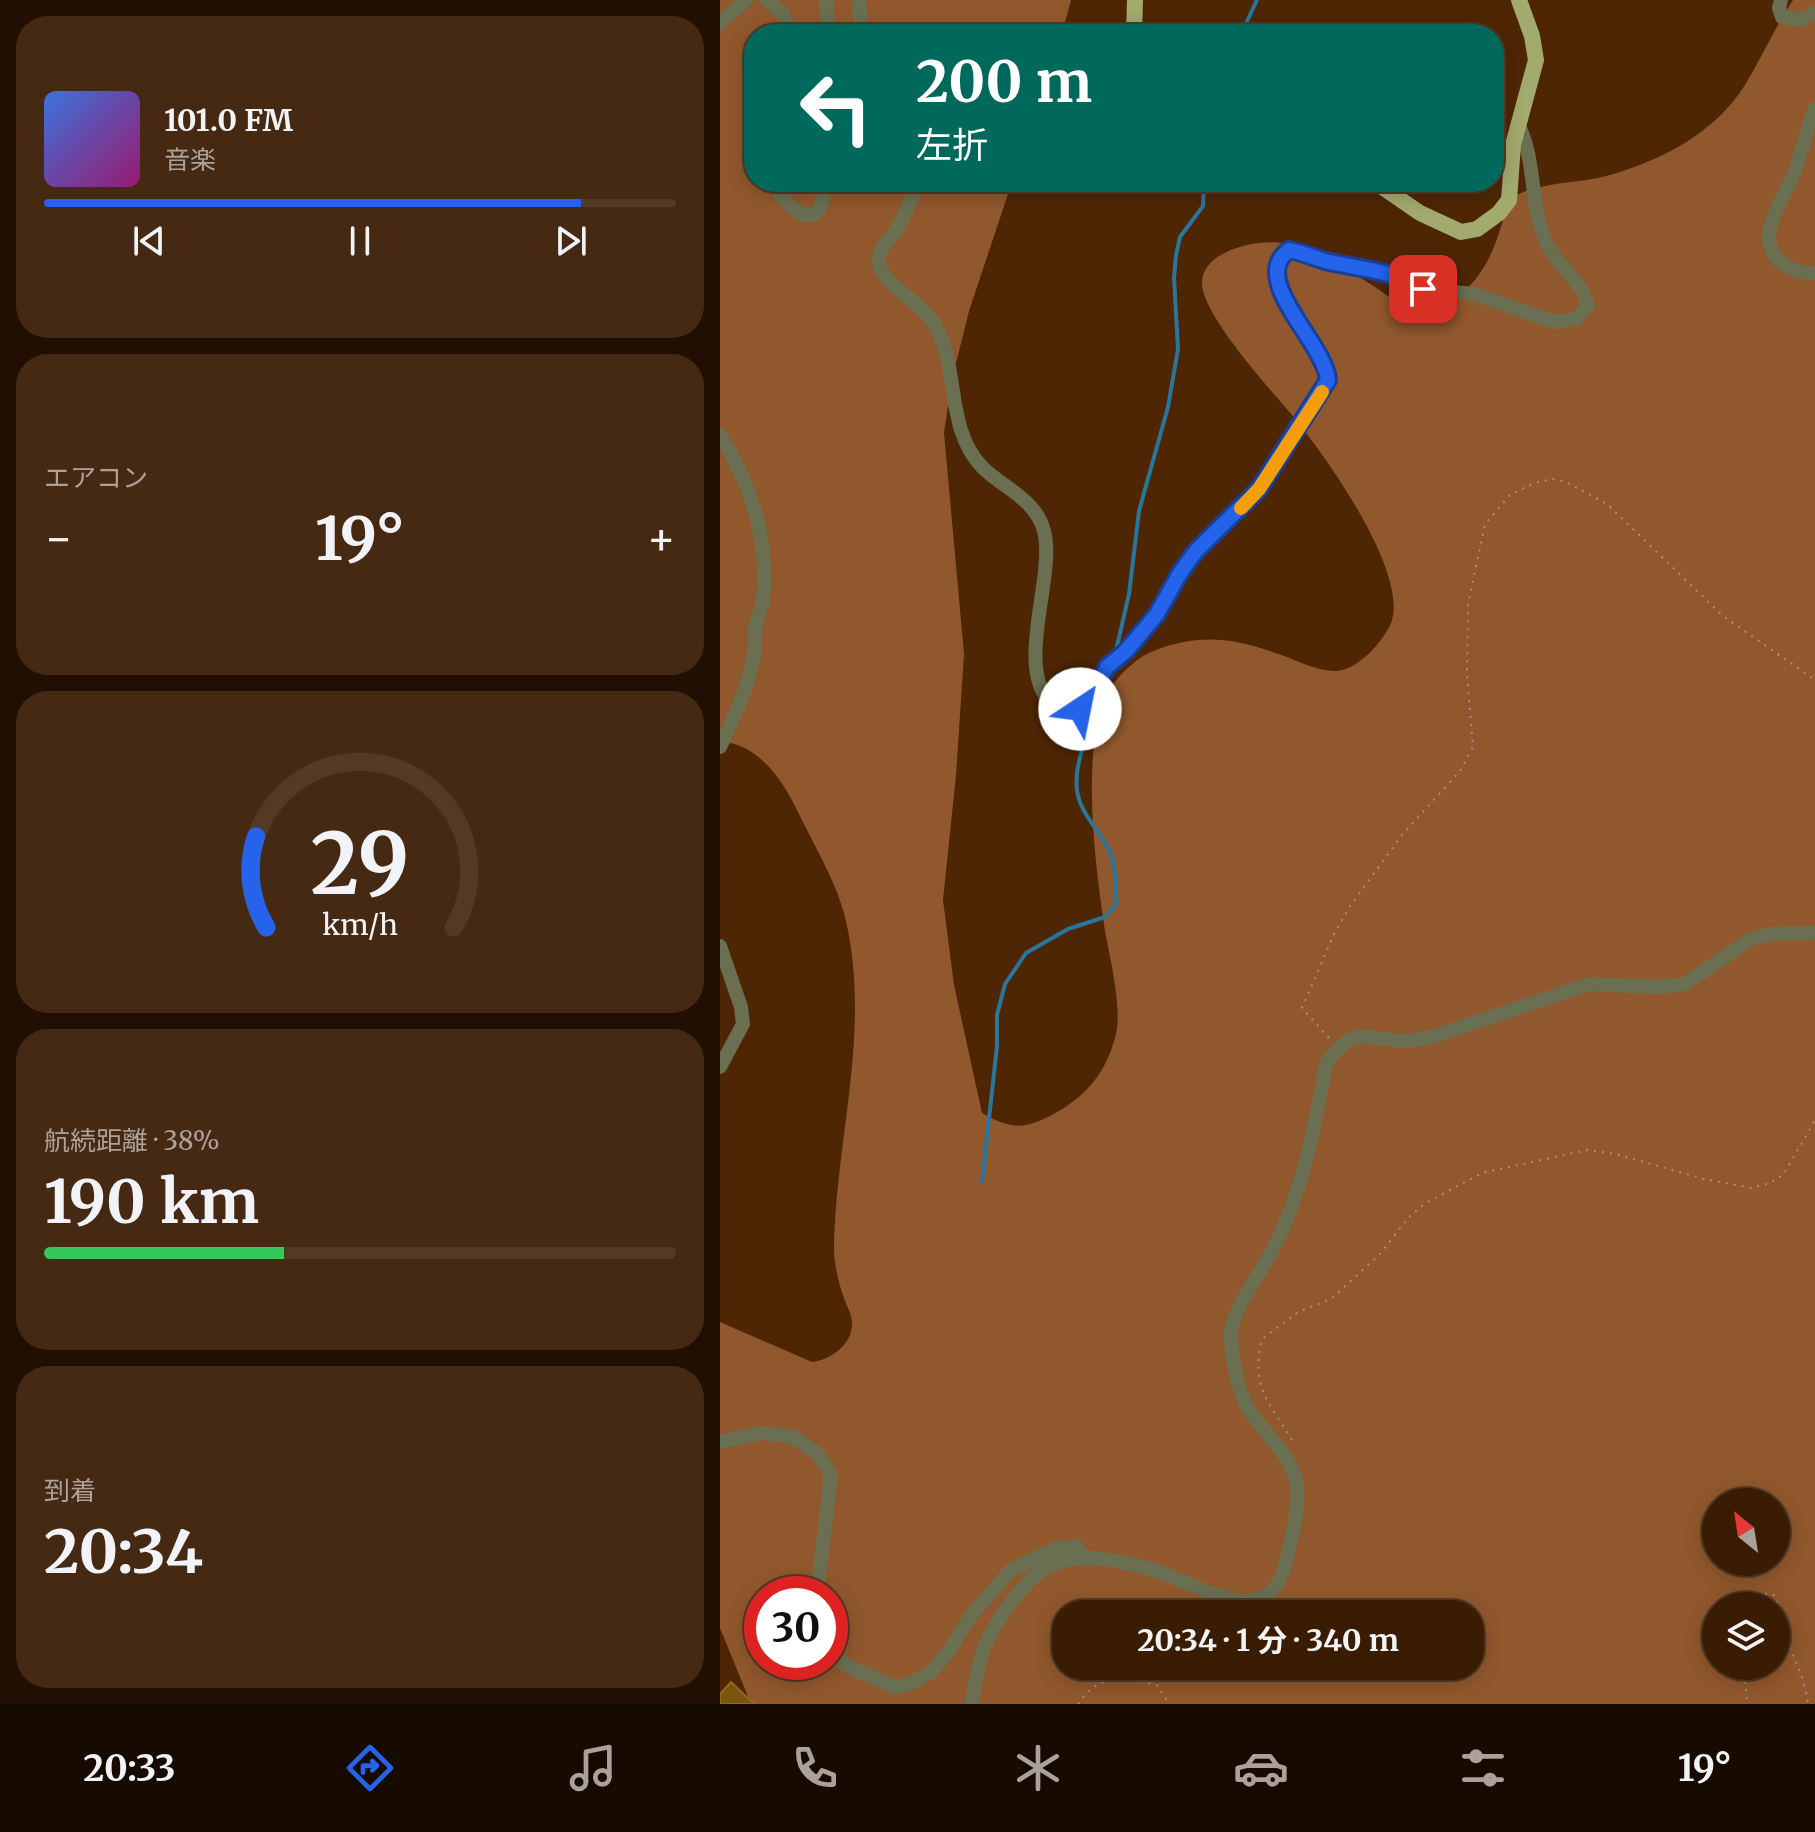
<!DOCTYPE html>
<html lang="ja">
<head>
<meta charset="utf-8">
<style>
	:root { --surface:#3a1c03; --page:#452912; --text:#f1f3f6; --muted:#aba19a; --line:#543a25; --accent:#2563eb }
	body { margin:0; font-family:Merriweather,"Noto Sans JP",serif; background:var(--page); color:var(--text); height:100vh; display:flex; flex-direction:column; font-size:30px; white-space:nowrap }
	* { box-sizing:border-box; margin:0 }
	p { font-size:26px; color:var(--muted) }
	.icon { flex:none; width:44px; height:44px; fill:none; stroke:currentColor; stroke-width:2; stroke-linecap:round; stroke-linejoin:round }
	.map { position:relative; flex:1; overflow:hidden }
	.details { display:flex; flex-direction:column; gap:16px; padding:16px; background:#200f02; width:720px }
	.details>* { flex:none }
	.top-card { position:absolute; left:24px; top:24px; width:760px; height:168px; border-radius:32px; box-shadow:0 4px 20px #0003,0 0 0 2px var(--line); background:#00695c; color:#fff; overflow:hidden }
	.needle { width:52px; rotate:330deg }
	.controls { position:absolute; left:982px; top:1488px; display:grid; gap:16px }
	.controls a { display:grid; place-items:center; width:88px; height:88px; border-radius:50%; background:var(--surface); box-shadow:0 4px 20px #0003,0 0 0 2px var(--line); font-size:40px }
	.speed { position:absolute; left:24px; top:1576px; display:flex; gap:16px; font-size:40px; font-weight:700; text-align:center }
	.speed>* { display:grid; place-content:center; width:104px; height:104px; border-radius:50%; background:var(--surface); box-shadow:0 4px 20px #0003,0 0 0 2px var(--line); line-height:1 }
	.speed .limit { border:12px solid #d22; background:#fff; color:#111 }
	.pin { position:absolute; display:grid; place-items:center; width:68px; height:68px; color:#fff; margin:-34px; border-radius:16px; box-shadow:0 4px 12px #0006 }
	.me { position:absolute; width:88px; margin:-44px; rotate:34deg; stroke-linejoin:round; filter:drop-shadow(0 0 6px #0008) }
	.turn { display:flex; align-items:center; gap:28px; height:168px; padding:0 40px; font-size:36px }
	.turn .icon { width:104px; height:104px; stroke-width:2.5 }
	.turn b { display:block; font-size:56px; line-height:68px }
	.big { font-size:60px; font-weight:700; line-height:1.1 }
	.details .card { flex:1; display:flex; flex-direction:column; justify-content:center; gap:12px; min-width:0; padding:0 28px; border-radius:32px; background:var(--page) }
	.details .dial { align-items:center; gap:0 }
	.dial svg { height:208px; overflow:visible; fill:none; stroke:var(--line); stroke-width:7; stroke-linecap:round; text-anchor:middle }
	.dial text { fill:var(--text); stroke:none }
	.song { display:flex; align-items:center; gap:24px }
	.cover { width:96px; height:96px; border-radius:12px; background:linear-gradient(135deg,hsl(220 70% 55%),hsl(320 70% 35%)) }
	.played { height:8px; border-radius:4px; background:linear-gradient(90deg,var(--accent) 85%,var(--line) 85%) }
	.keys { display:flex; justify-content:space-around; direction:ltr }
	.heat { display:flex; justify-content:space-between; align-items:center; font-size:44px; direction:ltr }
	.charge { height:12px; border-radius:6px; background:linear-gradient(90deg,#34c759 38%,var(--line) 0) }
	.trip { position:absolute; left:332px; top:1600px; width:432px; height:80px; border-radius:32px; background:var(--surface); box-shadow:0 4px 20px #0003,0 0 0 2px var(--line); font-weight:700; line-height:80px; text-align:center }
	.tabs { display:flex; height:128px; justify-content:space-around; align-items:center; background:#170b01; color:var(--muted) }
	.tabs .icon { width:56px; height:56px }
	.tabs .on { color:var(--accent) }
	.tabs b { font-size:36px; color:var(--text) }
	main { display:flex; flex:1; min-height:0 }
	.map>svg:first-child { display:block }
	.forest { fill:#91582d; fill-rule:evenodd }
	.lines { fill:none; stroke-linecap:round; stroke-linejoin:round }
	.stream { stroke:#29769d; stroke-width:4 }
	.building { fill:#7c540c; stroke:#90682b; stroke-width:2 }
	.path { stroke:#af8e75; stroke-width:2; stroke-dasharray:2 6; stroke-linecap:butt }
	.minor { stroke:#6a6f52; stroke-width:14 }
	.major { stroke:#a2aa6e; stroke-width:16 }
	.route-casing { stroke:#184099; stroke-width:20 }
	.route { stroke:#2563eb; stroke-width:14 }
	.slow { stroke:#f59e0b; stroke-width:14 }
</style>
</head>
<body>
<main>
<section class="details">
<div class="card">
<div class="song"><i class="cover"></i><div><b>101.0 FM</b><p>音楽</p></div></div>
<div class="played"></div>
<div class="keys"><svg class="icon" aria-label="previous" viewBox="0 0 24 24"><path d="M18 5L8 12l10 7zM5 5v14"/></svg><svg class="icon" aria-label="pause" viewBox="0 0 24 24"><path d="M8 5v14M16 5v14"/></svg><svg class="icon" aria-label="next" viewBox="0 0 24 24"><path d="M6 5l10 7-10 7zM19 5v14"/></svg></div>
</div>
<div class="card"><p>エアコン</p>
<div class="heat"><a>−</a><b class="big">19°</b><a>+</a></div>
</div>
<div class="card dial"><svg viewBox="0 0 100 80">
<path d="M14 69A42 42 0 1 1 86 69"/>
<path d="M14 69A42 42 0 0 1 10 34" stroke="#2563eb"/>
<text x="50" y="56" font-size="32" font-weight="700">29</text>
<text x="50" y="72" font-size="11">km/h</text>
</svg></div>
<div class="card"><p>航続距離 · 38%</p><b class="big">190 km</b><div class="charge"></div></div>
<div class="card"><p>到着</p><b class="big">20:34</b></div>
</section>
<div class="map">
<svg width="1095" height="1704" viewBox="0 0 1095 1704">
	<rect width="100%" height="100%" fill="#4e2604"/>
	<!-- forest -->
	<path class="forest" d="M0 0H351L342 34H34V182H292L249 311 232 379 224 433 244 654 236 775 223 900 234 985 262 1113C291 1129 302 1130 332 1115 366 1097 387 1072 396 1034 402 1008 391 963 386 936 376 873 361 760 384 700 391 682 413 660 431 652 479 632 516 638 564 656 580 662 598 671 615 671 637 671 663 642 671 623 690 573 603 452 571 414 550 389 482 315 482 283 482 250 538 239 563 243 594 248 625 268 652 285 662 291 673 301 684 305 693 309 704 310 714 312 764 286 775 251 789 199 821 180 856 185 890 175 942 160 995 133 1025 85 1042 57 1055 27 1073 0H1095V1704H31L0 1628V1322L92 1362C110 1360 132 1345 132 1324 133 1316 125 1303 123 1295 118 1281 114 1263 114 1248 116 1136 151 1033 126 921 118 885 96 849 80 816 63 781 41 745 0 741ZM996 1502H1056V1562H996ZM42 1594H110V1662H42ZM996 1606H1056V1666H996ZM346 1614H750V1666H346Z"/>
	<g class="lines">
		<!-- stream -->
		<g class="stream">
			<path d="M521 34 537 0"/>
			<path d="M395 655 409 594 419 511 448 407 458 349 454 278 456 255 460 237 483 206 484 182"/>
			<path d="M262 1182 277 1046V1015L285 984 306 953 348 929 385 917 396 905C395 887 397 866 389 850 379 829 360 814 357 790 352 752 384 707 391 672"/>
		</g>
	</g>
	<!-- building -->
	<path class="building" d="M11 1682 34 1704H0V1694Z"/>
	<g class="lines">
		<!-- path -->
		<g class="path">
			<path d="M609 1038 582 1008 614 934 628 909 682 835 740 771 753 747 747 674 748 604 765 524 790 495 814 483 833 479 846 482 887 504 1003 616 1095 680"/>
			<path d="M572 1440C549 1402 530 1387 542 1339L580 1311 611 1299 660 1254 689 1217 704 1204 762 1173 867 1150 896 1154 984 1179 1032 1188 1050 1183 1064 1174 1095 1120"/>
			<path d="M1026 1606 1040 1593 1054 1595C1062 1609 1059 1624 1065 1638 1076 1662 1084 1676 1088 1704"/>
			<path d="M1020 1666 1026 1687 1027 1704"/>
			<path d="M358 1704C380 1672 403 1677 437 1685L449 1704"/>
		</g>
		<!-- minor -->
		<g class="minor">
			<path d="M47 0 63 14 72 34"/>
			<path d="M106 0 107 18 114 34"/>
			<path d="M139 0 141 34"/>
			<path d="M1061 0 1059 8 1062 17 1080 20 1095 13"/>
			<path d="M0 23 26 0"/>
			<path d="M1095 109C1085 131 1082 154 1073 176 1066 193 1054 209 1050 228 1044 257 1069 274 1095 273"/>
			<path d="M55 182C67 219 111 233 101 182"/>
			<path d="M197 182C192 199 184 217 175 232 169 240 160 247 159 258 155 281 202 302 215 325 240 369 225 428 262 467 283 488 316 499 324 531 336 576 294 667 331 703 339 710 350 709 360 709L372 698 387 667 406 651 437 614 446 595 476 551 539 489 608 380C604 343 528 278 569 250L671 273 703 289 754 294 835 322 857 319 868 305C862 281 838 267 827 244 809 207 817 161 798 124"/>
			<path d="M0 435C31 484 49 540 43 599 42 610 36 619 35 629 34 635 36 642 35 648 31 681 15 717 0 747"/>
			<path d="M0 946 21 1007 23 1024 0 1067"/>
			<path d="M0 1442 42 1433 73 1437 98 1454 111 1475 97 1594"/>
			<path d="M110 1653 131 1668 175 1687 187 1685 211 1672 229 1651 252 1614 290 1571 334 1549 356 1546 366 1558"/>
			<path d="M252 1704C259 1656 263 1639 293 1600 305 1584 319 1568 339 1562 368 1553 405 1562 434 1570 466 1579 530 1624 556 1586 565 1572 567 1557 571 1541 575 1522 580 1500 576 1481 570 1454 544 1433 530 1411 518 1393 513 1362 511 1341 509 1315 531 1287 544 1265 580 1206 594 1132 606 1064 636 1023 644 1040 686 1041 694 1041 703 1038 712 1037L870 984 938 987 965 984 1031 939 1051 934 1095 933"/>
		</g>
		<!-- major -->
		<g class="major">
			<path d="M414 34 415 0"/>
			<path d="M655 182 700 213 741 232 757 229 779 213 789 200 793 145 816 60 812 36 799 0"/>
		</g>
	</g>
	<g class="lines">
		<defs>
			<path id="route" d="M360 709 372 698 387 667 406 651 437 614 460 573 476 551 539 489 608 380C605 343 528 279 569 250 581 252 593 257 605 261 640 269 672 270 703 289"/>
		</defs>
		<!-- route casing -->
		<use href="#route" class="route-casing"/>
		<!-- route -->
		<use href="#route" class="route"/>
		<!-- slow -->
		<path class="slow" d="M521 508 539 489 602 392"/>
	</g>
</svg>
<div class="controls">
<a><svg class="needle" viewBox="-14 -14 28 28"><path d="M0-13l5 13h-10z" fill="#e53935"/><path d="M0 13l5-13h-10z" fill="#aba19a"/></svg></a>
<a><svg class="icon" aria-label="layers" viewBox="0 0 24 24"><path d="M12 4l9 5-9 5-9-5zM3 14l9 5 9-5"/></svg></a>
</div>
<div class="speed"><div class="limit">30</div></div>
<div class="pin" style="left:703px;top:289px;background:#d93025"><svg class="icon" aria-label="arrive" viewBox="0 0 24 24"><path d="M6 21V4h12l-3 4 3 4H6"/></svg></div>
<svg class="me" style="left:360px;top:709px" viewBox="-20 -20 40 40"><circle r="19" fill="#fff"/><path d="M0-13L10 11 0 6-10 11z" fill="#2563eb"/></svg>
<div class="trip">20:34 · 1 分 · 340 m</div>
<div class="top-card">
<div class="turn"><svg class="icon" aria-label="left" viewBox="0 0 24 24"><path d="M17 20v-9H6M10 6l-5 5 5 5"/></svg><div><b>200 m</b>左折</div></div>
</div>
</div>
</main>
<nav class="tabs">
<b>20:33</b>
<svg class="icon on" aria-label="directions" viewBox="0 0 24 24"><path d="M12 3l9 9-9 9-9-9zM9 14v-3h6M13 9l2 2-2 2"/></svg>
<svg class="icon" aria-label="music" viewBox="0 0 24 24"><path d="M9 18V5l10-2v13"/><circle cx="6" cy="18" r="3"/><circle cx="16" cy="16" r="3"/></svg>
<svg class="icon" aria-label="phone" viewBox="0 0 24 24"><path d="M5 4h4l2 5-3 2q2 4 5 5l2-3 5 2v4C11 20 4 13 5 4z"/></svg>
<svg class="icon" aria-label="climate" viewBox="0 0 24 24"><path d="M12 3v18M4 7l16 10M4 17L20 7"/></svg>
<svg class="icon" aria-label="car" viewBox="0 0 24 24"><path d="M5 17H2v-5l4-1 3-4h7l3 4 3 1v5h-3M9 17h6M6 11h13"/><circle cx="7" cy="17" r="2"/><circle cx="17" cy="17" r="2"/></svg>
<svg class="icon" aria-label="filters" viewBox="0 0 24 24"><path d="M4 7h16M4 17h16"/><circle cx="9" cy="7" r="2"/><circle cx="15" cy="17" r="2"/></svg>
<b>19°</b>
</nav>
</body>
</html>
